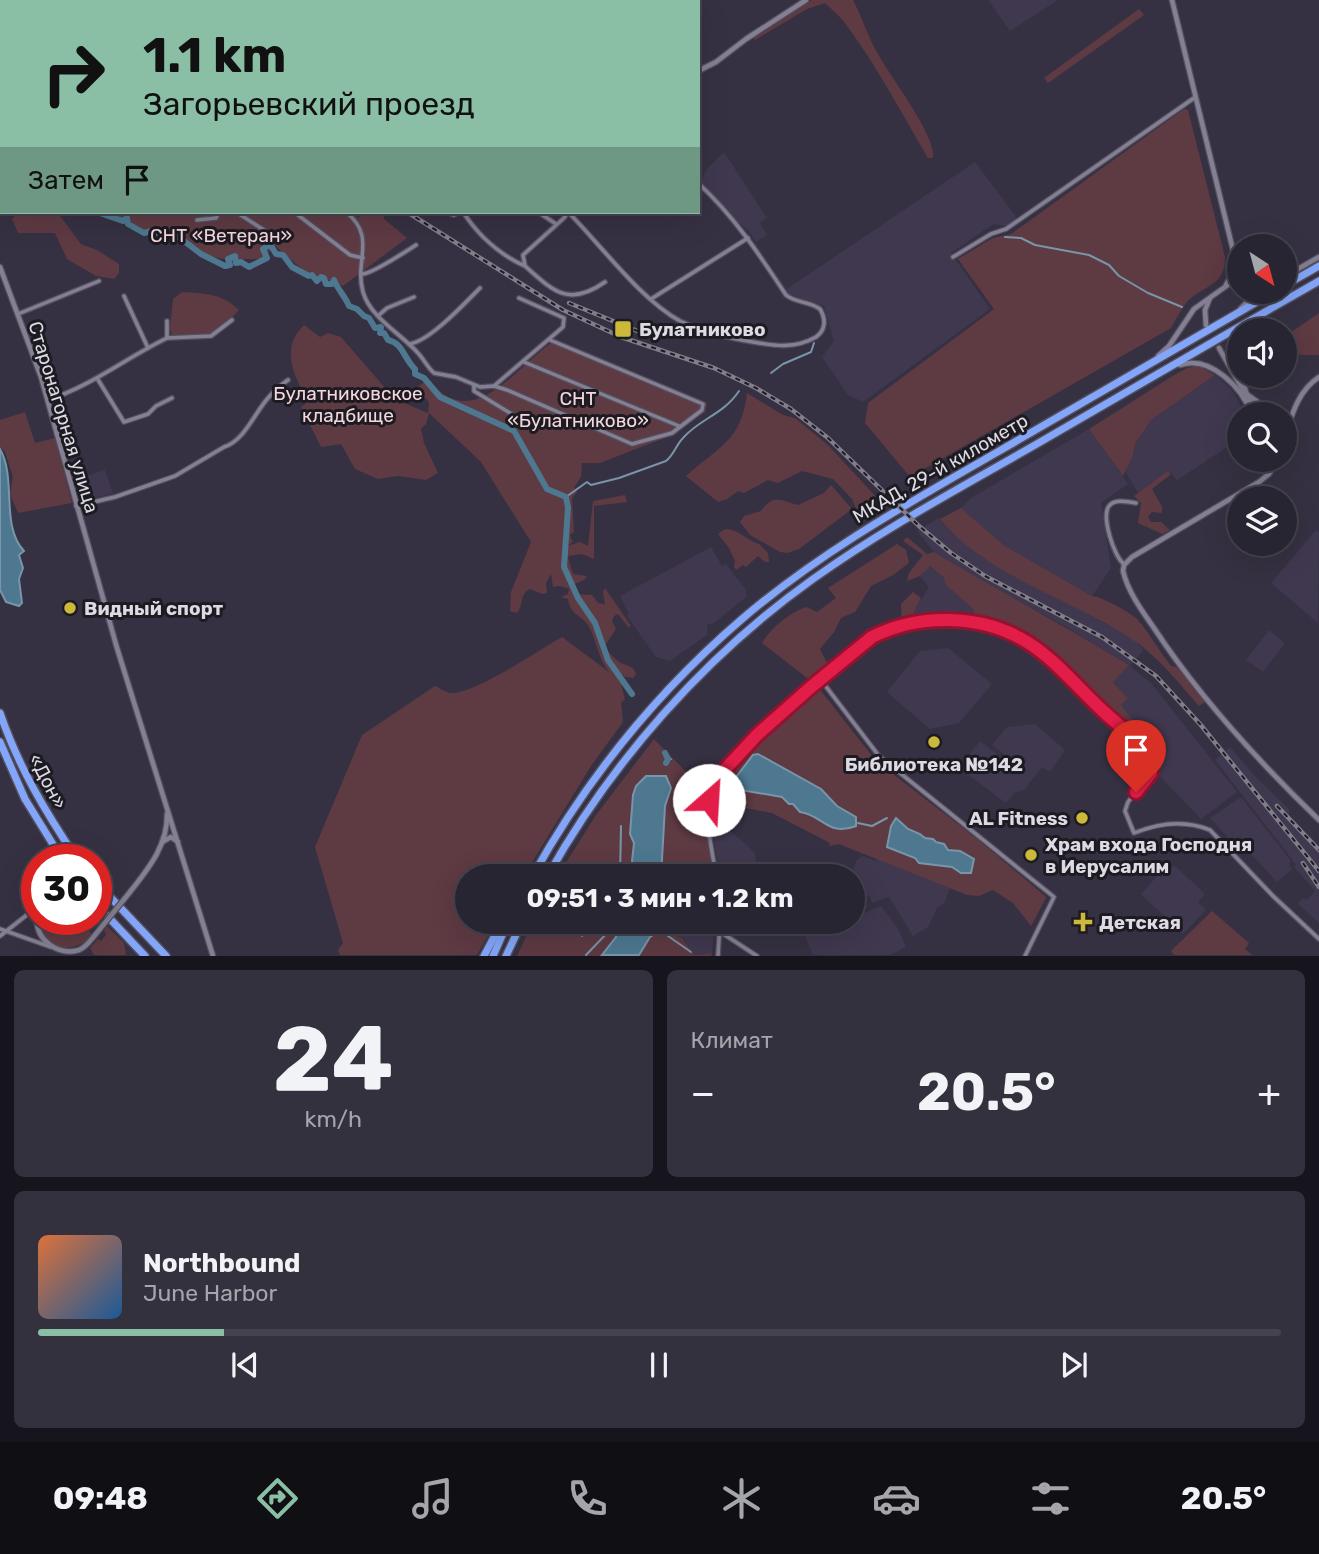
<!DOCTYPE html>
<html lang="ru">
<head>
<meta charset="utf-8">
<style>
	:root { --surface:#282532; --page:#34313e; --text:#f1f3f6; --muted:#a5a5ac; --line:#44424d; --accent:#8abfa5 }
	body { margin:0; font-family:Rubik,sans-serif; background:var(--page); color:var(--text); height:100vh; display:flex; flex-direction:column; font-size:26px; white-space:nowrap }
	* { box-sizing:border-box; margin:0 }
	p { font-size:23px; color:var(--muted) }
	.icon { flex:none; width:38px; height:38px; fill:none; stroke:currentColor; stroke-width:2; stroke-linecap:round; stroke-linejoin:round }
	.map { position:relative; height:956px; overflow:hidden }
	.sheet { display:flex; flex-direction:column; gap:14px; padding:14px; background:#16141c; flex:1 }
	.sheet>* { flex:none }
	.top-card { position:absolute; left:0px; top:0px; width:700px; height:214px; box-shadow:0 7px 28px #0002,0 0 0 2px var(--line); background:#8abfa5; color:#111; overflow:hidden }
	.needle { width:46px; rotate:144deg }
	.tools { position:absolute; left:1227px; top:234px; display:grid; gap:14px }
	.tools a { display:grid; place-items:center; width:70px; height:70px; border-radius:50%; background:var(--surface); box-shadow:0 7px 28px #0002,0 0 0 2px var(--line); font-size:35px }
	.speed { position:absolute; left:21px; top:844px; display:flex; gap:14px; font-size:35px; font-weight:700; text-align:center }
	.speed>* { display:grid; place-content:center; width:91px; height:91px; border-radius:50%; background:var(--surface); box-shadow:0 7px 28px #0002,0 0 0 2px var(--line); line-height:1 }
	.speed .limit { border:10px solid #d22; background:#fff; color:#111 }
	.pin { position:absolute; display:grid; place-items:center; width:60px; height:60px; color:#fff; margin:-72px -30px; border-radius:50% 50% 50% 0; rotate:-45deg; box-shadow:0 0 7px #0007 }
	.pin .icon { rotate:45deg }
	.me { position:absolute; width:77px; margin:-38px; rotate:26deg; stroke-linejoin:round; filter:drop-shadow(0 0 5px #0008) }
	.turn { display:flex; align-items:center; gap:24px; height:147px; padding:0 28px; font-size:32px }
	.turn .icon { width:91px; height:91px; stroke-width:2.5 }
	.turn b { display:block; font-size:49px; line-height:60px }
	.then { display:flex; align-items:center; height:66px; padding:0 28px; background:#0003; gap:14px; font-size:26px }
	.big { font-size:52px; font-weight:700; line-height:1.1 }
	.sheet .card { flex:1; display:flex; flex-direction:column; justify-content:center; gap:10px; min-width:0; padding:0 24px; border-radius:10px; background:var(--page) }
	.sheet .dial { align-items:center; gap:0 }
	.dial b { font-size:91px; line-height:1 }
	.song { display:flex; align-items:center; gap:21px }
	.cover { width:84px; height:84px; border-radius:10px; background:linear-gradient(135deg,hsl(20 70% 55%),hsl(210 70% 35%)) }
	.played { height:7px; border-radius:4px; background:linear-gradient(90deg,var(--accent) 15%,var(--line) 15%) }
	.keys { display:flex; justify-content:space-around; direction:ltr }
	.heat { display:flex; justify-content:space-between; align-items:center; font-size:38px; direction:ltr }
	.sheet .tiles { flex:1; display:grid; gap:14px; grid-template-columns:1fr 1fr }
	.card:last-child { grid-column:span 2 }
	.trip { position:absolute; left:455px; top:864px; width:410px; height:70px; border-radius:35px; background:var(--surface); box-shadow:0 7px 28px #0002,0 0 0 2px var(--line); font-weight:700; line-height:70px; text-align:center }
	.tabs { display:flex; height:112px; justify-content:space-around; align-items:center; background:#100f14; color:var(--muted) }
	.tabs .icon { width:49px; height:49px }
	.tabs .current { color:var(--accent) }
	.tabs b { font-size:32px; color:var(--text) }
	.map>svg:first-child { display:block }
	.built { fill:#3f384f }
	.green { fill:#5e3a43 }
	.water { fill:#4d7890; stroke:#7895a9; stroke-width:2 }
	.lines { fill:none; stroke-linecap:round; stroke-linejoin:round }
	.stream { stroke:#7895a9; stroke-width:2 }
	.river { stroke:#4d7890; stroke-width:6 }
	.street-casing { stroke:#534f5d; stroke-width:6 }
	.secondary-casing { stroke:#534f5d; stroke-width:7 }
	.highway-casing { stroke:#534f5d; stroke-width:10 }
	.street { stroke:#847f92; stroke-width:3.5 }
	.secondary { stroke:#847f92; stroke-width:4.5 }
	.highway { stroke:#83a6fa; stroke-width:7 }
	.rail-casing { stroke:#817d8b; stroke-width:4.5 }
	.rail { stroke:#1d1b22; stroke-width:2; stroke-dasharray:5; stroke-linecap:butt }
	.secondary-bridge-casing { stroke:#534f5d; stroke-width:7; stroke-linecap:butt }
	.secondary-bridge { stroke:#847f92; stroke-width:4.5 }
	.route-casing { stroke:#92132f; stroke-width:18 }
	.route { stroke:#e11d48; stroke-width:12 }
	.poi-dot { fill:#ccb939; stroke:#1d1b22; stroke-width:2.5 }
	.labels { text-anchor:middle; stroke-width:6; stroke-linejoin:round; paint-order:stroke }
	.park-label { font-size:19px; fill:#f6d6dd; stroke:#1d1b22 }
	.poi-label { font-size:19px; font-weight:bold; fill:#dddae4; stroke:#1d1b22; text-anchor:start }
	.street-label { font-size:19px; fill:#dddae4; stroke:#1d1b22 }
</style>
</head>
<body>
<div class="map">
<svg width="1319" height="956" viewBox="0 0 1319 956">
	<rect width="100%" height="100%" fill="#363142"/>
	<!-- built -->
	<g class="built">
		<path d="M988 0H1058L1010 31Z"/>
		<path d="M724 152 767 218 760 223 767 235 756 242 748 230 730 216 701 182 706 170Z"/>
		<path d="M975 162 1017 218 1006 226 993 224 951 253 990 309 863 402 848 395 822 357 834 341 824 306 789 297 784 291Z"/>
		<path d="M1215 375 1232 390 1246 415H1239V431L1226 440 1229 446 1177 480 1169 471 1138 493 1125 471 1133 455 1135 444 1151 420Z"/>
		<path d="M1089 429 1128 484 1101 503 1111 568 1092 596 1005 546 961 508 971 498Z"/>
		<path d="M105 470 113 493 81 501 76 479Z"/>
		<path d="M939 518 952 533 982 557 1013 576 1052 594 1133 639 1144 650 1130 666 1152 684 1237 792 1201 819 1155 771 1154 758 1142 743 1148 737 1121 705 1113 683 1129 665 1068 628 985 583 934 552 917 531Z"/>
		<path d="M1316 530 1319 532 1318 623 1271 583Z"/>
		<path d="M711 547 722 566 726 564 746 590V597L714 623 707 625V635L670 661 656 657 627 616 629 614 620 596Z"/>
		<path d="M929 566 944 578 945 584 974 610V614L911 616 929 587 920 576Z"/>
		<path d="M1269 630 1285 643 1263 672 1246 660Z"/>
		<path d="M948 648 992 684 959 723 930 729 887 692 920 651Z"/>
		<path d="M1035 724 1065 750 1050 772 1042 767 1024 790 1014 793 1006 803 959 768 980 741 1015 768 1017 765 992 745 1007 727Z"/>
		<path d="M1230 747 1255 776 1289 809V815L1319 846V923L1298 904 1303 898 1307 900 1315 891 1294 867 1296 865 1285 850 1215 760Z"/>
		<path d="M1241 797 1291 861 1289 864 1292 869 1277 882 1238 840 1233 843 1210 818Z"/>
		<path d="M711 814 751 849 755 853 756 863 793 877H719Z"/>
		<path d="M862 856 876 861 877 858 950 888 945 902 937 908 928 927 913 936 889 897 872 903 870 897 852 890V877H850L856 861Z"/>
		<path d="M1174 865 1205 894 1198 902 1206 910 1183 934 1141 894 1158 875 1161 878Z"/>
		<path d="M854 906 865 913 881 906 897 927 906 947 890 955H813L804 934 825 922H852V907Z"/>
		<path d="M668 922H715L712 953 695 955 683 938 674 935 668 926Z"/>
	</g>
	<!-- green -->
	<g class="green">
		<path d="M812 0H853C862 17 868 37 878 54 890 76 937 137 933 158H928C901 112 876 65 845 23 840 16 832 10 825 3L807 9 755 40 754 38Z"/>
		<path d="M1139 9 1144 15 1048 83 1044 78Z"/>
		<path d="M1184 109 1188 110 1225 257C1226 287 1202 285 1186 303 1180 311 1176 320 1171 328L910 477 865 423 868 403 994 309 958 259 993 238 1011 234Z"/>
		<path d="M19 212H57L81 244 97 250 119 264V273L114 279 96 276 67 259 55 233H18L12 219Z"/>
		<path d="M111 212H361L356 216 358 218 364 212H379L384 215V219L407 238 343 286 303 270 274 245 264 259H223L199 254 176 241 146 232Z"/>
		<path d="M182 292C204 293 223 294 239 310L223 326 210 334 172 335 170 328 173 299Z"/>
		<path d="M1319 313V355C1305 355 1285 358 1285 340L1290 346 1293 344 1290 333Z"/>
		<path d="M304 325 320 337 328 333 341 337 399 404 404 403 428 413 429 402 424 397 415 403 411 398 415 389 428 379C473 436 515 367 554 341L707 403 705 412 672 435 600 463H582L581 477 574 488 577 492 572 498 574 532 570 535 573 542 567 546 580 542 588 546 593 501 625 495 627 502 594 506V559L582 554 569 556 568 558 573 574 587 576 584 580 575 584V594L592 595 598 603 605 604 603 592 605 588 631 626 628 627 618 614 614 616 612 621 616 629 606 644 605 649 619 662 633 668 636 674 633 678 625 677 616 669 613 670 621 683 625 700 621 702 623 722 591 766 523 877H467V922H496L477 955H340L338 950 343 943 315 847 362 735 435 686C440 688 445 692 450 693 474 695 539 650 562 637L609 672C598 659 597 640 588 625 580 614 571 616 568 599L561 597 568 594 569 589 560 586 553 587 551 574 546 583 547 593 542 594 530 589C519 594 524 605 517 613L510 611 511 592 531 542 481 462 429 413 426 424 421 429 424 443 438 473 426 480 398 476 378 479 355 469 341 444 321 447 301 407 308 402C295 377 279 349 304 325Z"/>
		<path d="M1199 366 1215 375 1151 420 1135 444 1133 455 1123 476 1089 429 1171 377 1187 368Z"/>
		<path d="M747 393 783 415 795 418 828 445 878 499 857 511 852 499 833 479 802 471 778 483 768 480 744 493 738 491 727 499 718 502 686 476C717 448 742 441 747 393Z"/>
		<path d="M25 412 35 443 55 438 72 503 18 513 10 494 13 477 5 452 0 447V420Z"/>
		<path d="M1169 470 1170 475 1152 489 1162 507V513L1152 512 1148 517 1151 522H1161L1170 530 1162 534 1138 523 1141 503 1134 496Z"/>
		<path d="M831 485 852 509 799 549 787 553 780 552 750 535 740 522 744 516 761 511C773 493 782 501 798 505L824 493Z"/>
		<path d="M961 508 1005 546 1092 596C1100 596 1130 612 1137 619 1149 632 1159 651 1171 666L1177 667 1206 701 1199 706C1178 682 1157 655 1130 638 1069 597 987 577 940 519Z"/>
		<path d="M725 529C741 530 747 541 759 544L768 553 769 562H765L758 556 746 567 743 565 736 570 734 567 735 561 729 548 718 534Z"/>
		<path d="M907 537 927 554 934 552C999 591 1065 626 1129 665L1113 683 1128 698 1121 705 1148 738 1142 743 1038 645 1012 630 964 618 930 617 902 621 901 604 913 592 921 598 912 616 974 614V610L945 584 944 578 930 566 920 576 907 581 909 573 923 555 903 541Z"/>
		<path d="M897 544 906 550 909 563 893 575 871 586 855 612 841 618 834 632 820 649 828 665 811 681 762 643C771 628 790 612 807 607L817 612 836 598 828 588Z"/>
		<path d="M818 687 876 761 976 838 1045 896 1046 898 1031 926 1013 903 993 890 979 896 967 895 839 844 829 846 830 843 772 813 729 805 710 811C712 800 713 790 719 780 733 757 794 701 818 687Z"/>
		<path d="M654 739 697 783 705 796 713 877H557L596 815Z"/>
		<path d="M1212 911 1249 943 1245 949 1252 955H1174L1171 951Z"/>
		<path d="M96 914 103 921 99 925 97 923 89 931 93 935C73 956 39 953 39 919H96Z"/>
		<path d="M533 922H668V926L674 935 682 938 695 955 712 953 711 956H517Z"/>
		<path d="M107 926 124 943 126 955H94L90 948 98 939 101 941 106 935 104 930Z"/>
	</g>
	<!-- water -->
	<g class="water">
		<path d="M0 449C17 479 0 525 24 551L19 555 23 568 19 579 22 603 19 606 6 602 0 590Z"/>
		<path d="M758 754 821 789 837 806 856 817V826C828 837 823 815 800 812L793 804H789L782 797 741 790 736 783V777L753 755Z"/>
		<path d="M646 776H666L671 788 665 806 661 877H640L632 861 634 843 630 834 633 795 636 786Z"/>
		<path d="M896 818 908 829 920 834 925 838 933 839 936 842 944 844 948 850 960 851 974 859 971 873H961L952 867 919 863 915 858 887 847 891 826Z"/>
		<path d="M619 922H659V932L650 937 639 955H602L616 937V926Z"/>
	</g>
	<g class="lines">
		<!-- stream -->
		<g class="stream">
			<path d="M1005 237 1021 238 1035 245 1089 255 1109 265 1119 276 1148 293 1182 307"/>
			<path d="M771 373 783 364 811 352 814 343"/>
			<path d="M566 497 587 482 591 485 619 478 666 461C674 455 676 445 683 438 699 419 723 415 739 391"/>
			<path d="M668 759H671"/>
			<path d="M858 823 872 826 887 818"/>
			<path d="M620 877 621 826"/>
			<path d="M582 936 601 922"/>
			<path d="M668 936 691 952"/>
			<path d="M586 955 610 930"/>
		</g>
		<!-- river -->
		<g class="river">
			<path d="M0 84 2 83"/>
			<path d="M97 212 123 221 127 218 128 224 144 233 152 231 166 236 179 237 201 254 225 266 230 265 228 259 235 256 236 263 241 262 249 267 267 258 263 249 270 244 276 254 283 255 292 267 309 276 312 275 317 281 321 277 324 278 326 284H332L334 280C338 290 345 296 349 306L357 309 364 316 369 318 375 328 381 327 380 333H384L388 340C403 343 404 359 415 369V374L424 378 440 397 514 431 547 489 566 497 568 508 564 567 578 598 595 623 608 660 632 694"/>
			<path d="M665 753 668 759 666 763"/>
		</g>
		<defs>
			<g id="street">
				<path d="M172 0 177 2"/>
				<path d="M356 0 357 2"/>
				<path d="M415 0 416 2"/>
				<path d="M215 2 217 0"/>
				<path d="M265 2 267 0"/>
				<path d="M313 2 315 0"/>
				<path d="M0 60 2 61"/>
				<path d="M236 212 264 230"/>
				<path d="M294 212 350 255 363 258"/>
				<path d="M346 212C377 237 354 260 363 292 370 317 401 334 417 352 424 359 427 367 434 373L456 377 480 387 494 386 507 390 632 444 672 433 702 410 703 404 550 340"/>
				<path d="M446 212 454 215 459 212"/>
				<path d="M463 212C478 235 500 255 525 266"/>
				<path d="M538 212 556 224"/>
				<path d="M568 212C601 245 640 299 680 321 703 332 728 338 753 342 775 346 795 349 816 337 826 330 826 319 820 309 809 301 795 303 786 295 759 254 734 216 698 183"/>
				<path d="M568 212 564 218 523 255 525 266C554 292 569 307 605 282"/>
				<path d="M197 220 216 218 219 212"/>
				<path d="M953 257 991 234 1006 229 1194 98"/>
				<path d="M362 274C372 274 405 252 416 245"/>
				<path d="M124 296 148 348"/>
				<path d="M651 299 748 238"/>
				<path d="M18 314 99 281"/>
				<path d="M379 315 387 308 414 297"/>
				<path d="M167 338 211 336 232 320"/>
				<path d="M409 344C429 342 465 303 480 288"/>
				<path d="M524 362 679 426"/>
				<path d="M97 378 124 422 148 414 156 406 172 398"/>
				<path d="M474 385V391L523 421"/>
				<path d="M494 386 563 327 564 318 519 298"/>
				<path d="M48 400C91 386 126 358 167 338V321"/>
				<path d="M76 506 115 497 175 476 224 447C244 441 254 414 268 398 274 391 281 385 288 380"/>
				<path d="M1124 564C1114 557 1101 516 1109 506 1115 498 1128 502 1136 503"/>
				<path d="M821 680 879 756 1054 897 1025 956"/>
				<path d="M716 877C713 852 704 822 710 797 720 752 834 668 872 637 888 629 906 625 924 622 1001 609 1050 656 1099 707 1113 722 1128 735 1142 749L1148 760 1151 773 1128 802 1125 811 1134 833C1159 823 1184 819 1210 830L1273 896 1319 939"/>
				<path d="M0 929 51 947"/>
				<path d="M719 931 757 956"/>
				<path d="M0 936 37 907"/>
				<path d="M718 956 720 922"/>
			</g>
			<g id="secondary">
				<path d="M499 0 501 2"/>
				<path d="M1172 0 1233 250 1235 270 1226 285"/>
				<path d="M698 71 716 62 746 39 806 0"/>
				<path d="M0 267 41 377 117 648 213 956"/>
				<path d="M1284 277 1319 257"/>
				<path d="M1240 309 1246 303 1251 292"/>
				<path d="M1206 325 1205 310 1210 298"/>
				<path d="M1244 331 1253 321"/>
				<path d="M1219 348 1244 392 1262 405V410L1256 412"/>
				<path d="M1239 351V354"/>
				<path d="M1158 356 1169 346 1194 309 1239 277"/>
				<path d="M1180 365C1210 355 1242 387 1252 415"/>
				<path d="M1241 376 1248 398 1257 414"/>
				<path d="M1284 439C1292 415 1297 392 1319 377"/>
				<path d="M1277 460 1269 474 1259 482 1132 557 1124 565 1123 571C1128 592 1142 611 1154 628 1200 698 1259 762 1319 820"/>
				<path d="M162 842 171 837 178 842"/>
				<path d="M130 892C148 869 168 845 167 814"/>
				<path d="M37 919C36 940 58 956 79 950 86 947 90 941 95 935"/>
			</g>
			<g id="highway">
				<path d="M1284 286 1319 266"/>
				<path d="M0 713C18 766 46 813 77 859"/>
				<path d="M0 742 25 799 62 859"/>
				<path d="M532 877C586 780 658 691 742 619 819 553 907 504 994 454 1087 400 1181 346 1274 292"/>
				<path d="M547 877C612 761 705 656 813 579 883 529 960 488 1035 445 1130 390 1224 335 1319 281"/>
				<path d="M96 882 166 956"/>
				<path d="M96 904 145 956"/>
				<path d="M484 956 502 922"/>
				<path d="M493 956 508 922"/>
				<path d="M506 956 522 922"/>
			</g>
		</defs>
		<!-- street casing -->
		<use href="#street" class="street-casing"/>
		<!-- secondary casing -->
		<use href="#secondary" class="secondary-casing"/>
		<!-- highway casing -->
		<use href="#highway" class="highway-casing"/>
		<!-- street -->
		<use href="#street" class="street"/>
		<!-- secondary -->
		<use href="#secondary" class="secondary"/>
		<!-- highway -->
		<use href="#highway" class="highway"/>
		<defs>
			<g id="rail">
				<path d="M33 0 39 2"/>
				<path d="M62 0 68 2"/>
				<path d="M407 212 563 310 621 337 714 368 756 388 791 409 828 438 919 526 951 553 985 576 1102 637 1156 676 1200 724 1319 871"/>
				<path d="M569 303 657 339"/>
				<path d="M1277 806 1319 850"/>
				<path d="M1303 863 1319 887"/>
			</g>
		</defs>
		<!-- rail casing -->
		<use href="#rail" class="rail-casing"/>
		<!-- rail -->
		<use href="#rail" class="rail"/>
		<defs>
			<path id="secondary-bridge" d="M95 935 130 892"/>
		</defs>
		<!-- secondary-bridge casing -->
		<use href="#secondary-bridge" class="secondary-bridge-casing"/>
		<!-- secondary-bridge -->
		<use href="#secondary-bridge" class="secondary-bridge"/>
	</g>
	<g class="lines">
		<defs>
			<path id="route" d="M709 800 718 777 757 735 811 687 872 637C919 613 982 614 1027 642 1056 660 1078 688 1103 711 1121 728 1149 746 1151 773L1136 792"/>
		</defs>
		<!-- route casing -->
		<use href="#route" class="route-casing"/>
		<!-- route -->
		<use href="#route" class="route"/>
	</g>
	<!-- markers -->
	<g class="poi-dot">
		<rect x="614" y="320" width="18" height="18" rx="3.5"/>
		<circle cx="70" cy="608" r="7"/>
		<circle cx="934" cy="742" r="7"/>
		<circle cx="1082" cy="818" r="7"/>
		<circle cx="1031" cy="855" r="7"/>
		<path d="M1079.5 911.5h7v7h7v7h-7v7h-7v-7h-7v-7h7z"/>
	</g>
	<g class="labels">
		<!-- park labels -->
		<g class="park-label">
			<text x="221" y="242">СНТ «Ветеран»</text>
			<text x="348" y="400">Булатниковское<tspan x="348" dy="22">кладбище</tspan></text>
			<text x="578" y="405">СНТ<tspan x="578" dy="22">«Булатниково»</tspan></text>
		</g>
		<!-- poi labels -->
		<g class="poi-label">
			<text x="639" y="336">Булатниково</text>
			<text x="84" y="615">Видный спорт</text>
			<text x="934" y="771" text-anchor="middle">Библиотека №142</text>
			<text x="1068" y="825" text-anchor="end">AL Fitness</text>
			<text x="1045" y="851">Храм входа Господня<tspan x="1045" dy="22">в Иерусалим</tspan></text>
			<text x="1099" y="929">Детская</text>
		</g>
		<!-- street labels -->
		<g class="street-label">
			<text transform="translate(64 417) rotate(73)" y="7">Старонагорная улица</text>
			<text transform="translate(940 468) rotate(-30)" y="7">МКАД, 29-й километр</text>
			<text transform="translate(48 781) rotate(62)" y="7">«Дон»</text>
		</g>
	</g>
</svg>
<div class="tools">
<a><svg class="needle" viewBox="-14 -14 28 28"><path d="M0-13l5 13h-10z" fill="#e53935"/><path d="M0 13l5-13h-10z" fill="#a5a5ac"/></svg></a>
<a><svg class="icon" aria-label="sound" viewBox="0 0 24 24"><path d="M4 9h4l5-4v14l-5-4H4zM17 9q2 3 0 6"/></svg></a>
<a><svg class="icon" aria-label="search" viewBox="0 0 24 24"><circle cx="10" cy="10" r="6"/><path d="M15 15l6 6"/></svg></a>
<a><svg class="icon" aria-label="layers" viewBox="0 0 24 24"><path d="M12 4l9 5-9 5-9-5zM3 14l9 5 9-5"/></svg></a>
</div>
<div class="speed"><div class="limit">30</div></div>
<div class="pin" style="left:1136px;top:792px;background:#d93025"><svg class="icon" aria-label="arrive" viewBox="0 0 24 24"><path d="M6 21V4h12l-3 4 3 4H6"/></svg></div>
<svg class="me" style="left:709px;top:800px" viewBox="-20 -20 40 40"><circle r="19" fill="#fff"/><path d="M0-13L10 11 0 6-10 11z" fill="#e11d48"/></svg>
<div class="trip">09:51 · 3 мин · 1.2 km</div>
<div class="top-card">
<div class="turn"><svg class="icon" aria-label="right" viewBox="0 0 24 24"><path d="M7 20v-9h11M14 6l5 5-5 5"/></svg><div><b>1.1 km</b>Загорьевский проезд</div></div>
<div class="then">Затем<svg class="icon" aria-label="arrive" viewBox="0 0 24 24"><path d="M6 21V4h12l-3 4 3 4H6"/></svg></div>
</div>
</div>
<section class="sheet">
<div class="tiles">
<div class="card dial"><b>24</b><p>km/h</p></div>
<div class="card"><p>Климат</p>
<div class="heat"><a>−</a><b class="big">20.5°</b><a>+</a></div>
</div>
<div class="card">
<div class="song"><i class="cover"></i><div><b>Northbound</b><p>June Harbor</p></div></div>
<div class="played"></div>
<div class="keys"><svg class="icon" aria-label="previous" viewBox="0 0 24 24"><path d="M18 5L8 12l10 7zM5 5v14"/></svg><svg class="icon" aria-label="pause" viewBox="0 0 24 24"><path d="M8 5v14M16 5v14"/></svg><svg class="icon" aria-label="next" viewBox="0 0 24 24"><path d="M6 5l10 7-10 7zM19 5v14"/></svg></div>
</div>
</div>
</section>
<nav class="tabs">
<b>09:48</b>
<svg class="icon current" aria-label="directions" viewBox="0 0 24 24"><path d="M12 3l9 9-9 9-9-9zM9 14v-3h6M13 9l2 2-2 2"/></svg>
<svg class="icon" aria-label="music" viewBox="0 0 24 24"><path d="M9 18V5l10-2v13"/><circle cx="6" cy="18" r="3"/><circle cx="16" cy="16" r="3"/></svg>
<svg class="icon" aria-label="phone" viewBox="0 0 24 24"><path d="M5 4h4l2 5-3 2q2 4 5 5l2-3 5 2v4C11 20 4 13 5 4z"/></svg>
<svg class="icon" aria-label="climate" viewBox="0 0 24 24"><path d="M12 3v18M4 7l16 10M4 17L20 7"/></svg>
<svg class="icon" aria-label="car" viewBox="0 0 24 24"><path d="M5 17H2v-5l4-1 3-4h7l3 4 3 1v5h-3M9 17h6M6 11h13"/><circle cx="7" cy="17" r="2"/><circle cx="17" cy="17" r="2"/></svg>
<svg class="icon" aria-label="filters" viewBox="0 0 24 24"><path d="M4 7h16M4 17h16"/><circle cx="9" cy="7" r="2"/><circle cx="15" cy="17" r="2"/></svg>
<b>20.5°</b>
</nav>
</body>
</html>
